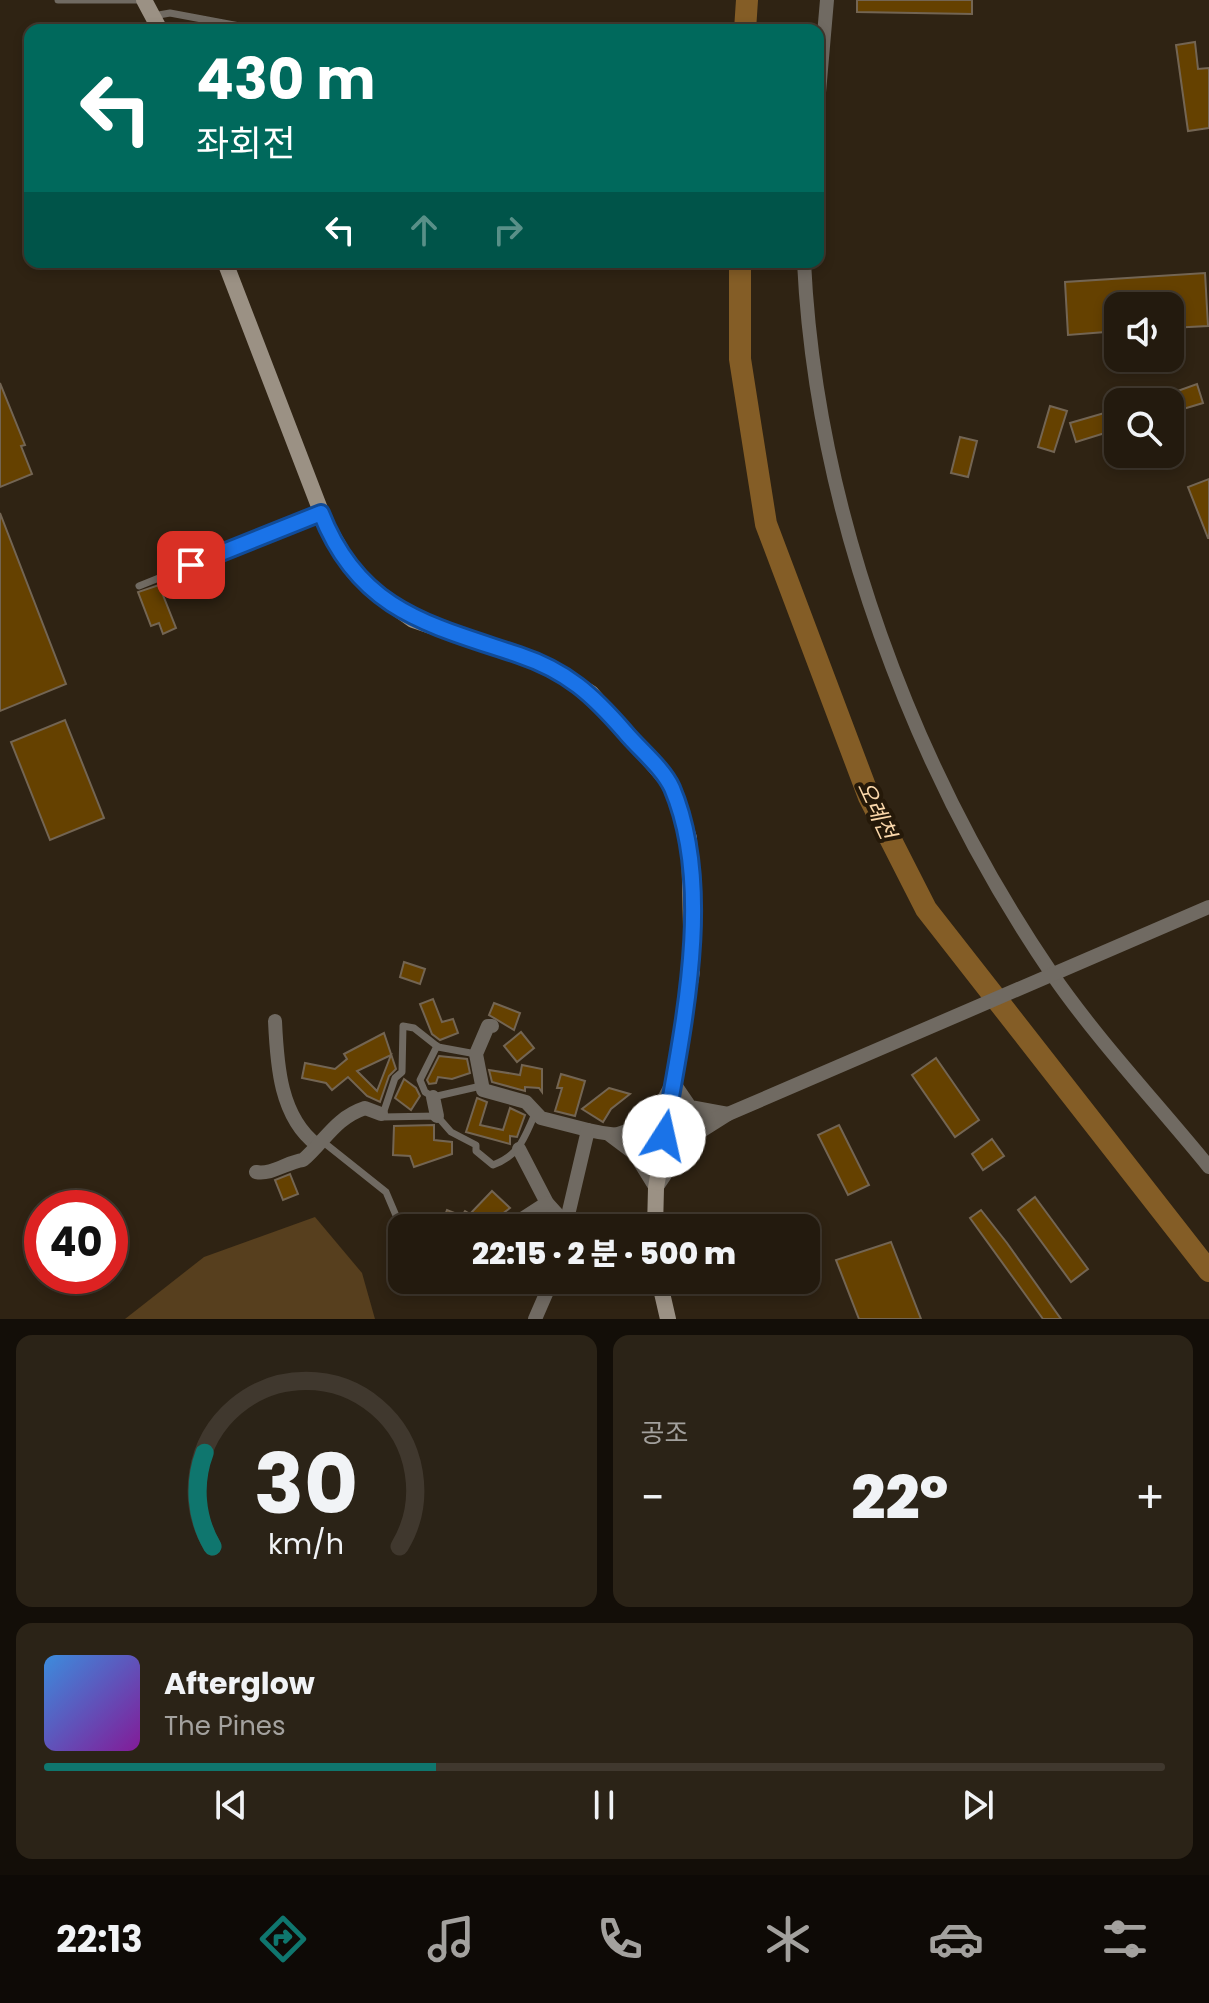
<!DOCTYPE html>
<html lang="ko">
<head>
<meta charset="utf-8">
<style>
	:root { --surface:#231a0e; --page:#2b2317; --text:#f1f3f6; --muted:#a3a19e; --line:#40382e; --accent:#0f766e }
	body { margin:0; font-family:Poppins,"Noto Sans KR",sans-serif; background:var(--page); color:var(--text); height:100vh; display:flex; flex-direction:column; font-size:30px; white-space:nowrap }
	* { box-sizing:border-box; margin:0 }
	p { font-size:26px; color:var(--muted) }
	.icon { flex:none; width:44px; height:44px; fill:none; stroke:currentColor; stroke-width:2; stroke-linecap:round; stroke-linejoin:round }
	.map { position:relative; height:1319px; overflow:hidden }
	.sheet { display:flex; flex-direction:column; gap:16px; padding:16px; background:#130e08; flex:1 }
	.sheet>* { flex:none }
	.banner { position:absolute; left:24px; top:24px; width:800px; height:244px; border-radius:16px; box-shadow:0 4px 12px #0003,0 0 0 2px var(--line); background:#00695c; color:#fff; overflow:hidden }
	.controls { position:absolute; left:1104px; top:292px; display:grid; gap:16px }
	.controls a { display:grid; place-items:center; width:80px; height:80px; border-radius:16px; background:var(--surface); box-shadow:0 4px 12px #0003,0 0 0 2px var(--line); font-size:40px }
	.speed { position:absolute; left:24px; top:1190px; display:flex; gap:16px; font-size:40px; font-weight:700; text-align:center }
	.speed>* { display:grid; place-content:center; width:104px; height:104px; border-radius:50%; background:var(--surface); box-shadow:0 4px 12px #0003,0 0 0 2px var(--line); line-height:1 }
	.speed .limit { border:12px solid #d22; background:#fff; color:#111 }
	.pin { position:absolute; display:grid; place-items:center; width:68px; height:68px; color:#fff; margin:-34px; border-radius:16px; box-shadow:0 4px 12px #0006 }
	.me { position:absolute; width:88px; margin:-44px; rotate:10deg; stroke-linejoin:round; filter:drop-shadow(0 0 6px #0008) }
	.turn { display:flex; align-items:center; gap:28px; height:168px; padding:0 40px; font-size:36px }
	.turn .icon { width:104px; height:104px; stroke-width:2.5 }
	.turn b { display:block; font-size:56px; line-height:68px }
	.lanes { display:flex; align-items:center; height:76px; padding:0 40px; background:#0003; justify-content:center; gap:40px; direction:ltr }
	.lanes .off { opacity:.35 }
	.big { font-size:60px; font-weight:800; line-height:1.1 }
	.sheet .card { flex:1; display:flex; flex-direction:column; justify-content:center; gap:12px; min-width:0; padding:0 28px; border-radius:16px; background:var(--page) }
	.sheet .dial { align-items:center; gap:0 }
	.dial svg { height:208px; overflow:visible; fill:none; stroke:var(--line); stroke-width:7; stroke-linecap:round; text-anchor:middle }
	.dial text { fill:var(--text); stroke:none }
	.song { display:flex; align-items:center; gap:24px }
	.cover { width:96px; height:96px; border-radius:12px; background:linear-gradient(135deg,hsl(210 70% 55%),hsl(290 70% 35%)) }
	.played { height:8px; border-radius:4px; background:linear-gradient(90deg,var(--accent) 35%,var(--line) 35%) }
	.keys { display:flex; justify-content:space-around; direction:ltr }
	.heat { display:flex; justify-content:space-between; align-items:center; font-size:44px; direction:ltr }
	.sheet .tiles { flex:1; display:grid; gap:16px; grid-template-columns:1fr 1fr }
	.card:last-child { grid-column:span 2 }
	.trip { position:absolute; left:388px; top:1214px; width:432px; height:80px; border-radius:16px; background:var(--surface); box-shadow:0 4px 12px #0003,0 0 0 2px var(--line); font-weight:800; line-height:80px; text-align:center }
	.tabs { display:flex; height:128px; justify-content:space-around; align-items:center; background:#0e0a06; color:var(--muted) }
	.tabs .icon { width:56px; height:56px }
	.tabs .selected { color:var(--accent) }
	.tabs b { font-size:36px; color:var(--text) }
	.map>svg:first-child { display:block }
	.green { fill:#573f1e }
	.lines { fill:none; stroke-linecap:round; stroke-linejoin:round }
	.river { stroke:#845d26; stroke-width:22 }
	.building { fill:#654100; stroke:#736553; stroke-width:2; fill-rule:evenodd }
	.lane { stroke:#706a62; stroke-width:7 }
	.street { stroke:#706a62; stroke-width:14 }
	.secondary { stroke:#9b9184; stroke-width:16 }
	.route-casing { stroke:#114b97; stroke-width:20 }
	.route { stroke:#1a73e8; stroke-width:14 }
	.labels { text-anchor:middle; stroke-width:8; stroke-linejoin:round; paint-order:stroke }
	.water-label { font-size:22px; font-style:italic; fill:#fbd8ab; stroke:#251909 }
</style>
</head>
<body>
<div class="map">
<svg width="1209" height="1319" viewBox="0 0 1209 1319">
	<rect width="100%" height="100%" fill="#2f2313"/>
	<!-- green -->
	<path class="green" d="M315 1217 362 1273 375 1319H125L204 1257Z"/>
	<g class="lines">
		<!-- river -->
		<g class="river">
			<path d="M745 30 747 0"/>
			<path d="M740 262V359L766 524 869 797 926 909 1209 1271"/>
		</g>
	</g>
	<!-- building -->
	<g class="building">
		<path d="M857 0H972V14L857 12Z"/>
		<path d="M1195 42 1198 69 1209 68V128L1188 131 1176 45Z"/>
		<path d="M1205 273 1208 326 1170 328V306H1118V331L1068 335 1065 282Z"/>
		<path d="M0 383 25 445 21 446 32 474 0 487Z"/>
		<path d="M1197 384 1203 403 1170 413V402H1147Z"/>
		<path d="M1050 406 1067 411 1054 452 1038 447Z"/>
		<path d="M1118 409V429L1076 442 1070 423Z"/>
		<path d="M960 437 977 441 968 477 951 473Z"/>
		<path d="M1209 479V538H1208L1188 487Z"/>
		<path d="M0 513 66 684 0 711Z"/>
		<path d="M159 585 176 628 163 634 159 623 151 626 138 592Z"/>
		<path d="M65 720 104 818 50 840 11 742Z"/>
		<path d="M404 962 425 969 420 984 400 977Z"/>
		<path d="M433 999 442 1022 453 1019 458 1033 440 1040 432 1034 420 1004Z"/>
		<path d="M494 1003 520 1013 514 1030 489 1015Z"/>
		<path d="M521 1032 534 1048 517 1062 504 1046Z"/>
		<path d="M384 1033 396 1069 389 1076 380 1102 367 1096 348 1077 332 1090 326 1083 302 1078 305 1063 335 1069 347 1059 344 1054ZM391 1055 377 1091 357 1071Z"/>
		<path d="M439 1056 467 1059 470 1073 452 1079 438 1077 436 1083 429 1084 427 1080Z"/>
		<path d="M936 1058 979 1120 955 1137 912 1075Z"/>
		<path d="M522 1065 542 1069V1092L539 1088 525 1087V1091L492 1082 489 1070 520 1075Z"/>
		<path d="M561 1074 585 1081 575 1116 555 1111 562 1088H557Z"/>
		<path d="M404 1079 416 1088 420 1096 411 1110 395 1098Z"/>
		<path d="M609 1088 630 1094 611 1109 603 1122 582 1109Z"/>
		<path d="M477 1098 487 1102 480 1125 503 1130 510 1108 525 1115 517 1137 510 1136V1144L466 1132Z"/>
		<path d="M434 1125V1140L452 1142V1154L414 1167 410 1156 393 1155 394 1126Z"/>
		<path d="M839 1125 869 1185 848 1195 818 1135Z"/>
		<path d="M992 1139 1004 1156 983 1170 972 1154Z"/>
		<path d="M290 1174 298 1194 283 1200 275 1180Z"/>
		<path d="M492 1191 510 1208 493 1221 498 1228H440L447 1210 462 1216 465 1211 470 1214Z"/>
		<path d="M1035 1197 1088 1269 1071 1282 1018 1210Z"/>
		<path d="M981 1210 1007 1243 1061 1319H1043L970 1218Z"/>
		<path d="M891 1242 921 1319H859L836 1260Z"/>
	</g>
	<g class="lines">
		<!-- lane -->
		<g class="lane">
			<path d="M58 0H143"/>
			<path d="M153 16 170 13 261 30"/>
			<path d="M139 586 321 513"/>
			<path d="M437 1046 420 1080 425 1092 433 1097 481 1086"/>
			<path d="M476 1054 438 1047 414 1028 403 1026 402 1072 395 1078 382 1117 437 1116 451 1132 476 1145V1151L493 1165C520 1155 524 1138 535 1114"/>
			<path d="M322 1141 386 1192 400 1225 410 1228"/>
		</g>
		<!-- street -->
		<g class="street">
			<path d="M818 104 827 0"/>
			<path d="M804 262C816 510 913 770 1052 974 1099 1042 1157 1103 1209 1167"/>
			<path d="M275 1021C277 1065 280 1117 317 1145"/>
			<path d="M492 1026H488L476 1054 483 1090 526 1102 541 1118 588 1130"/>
			<path d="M673 1082 690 1107 728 1114 690 1138 656 1188 635 1154 611 1136C650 1125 654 1118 673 1082Z"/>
			<path d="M433 1097 437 1116"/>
			<path d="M519 1149 547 1203 566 1224"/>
			<path d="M256 1172C272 1175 287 1162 303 1160 325 1141 335 1118 365 1108L381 1114"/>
			<path d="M508 1228 547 1203"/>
			<path d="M565 1228 588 1130C645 1143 675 1132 728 1114L1209 907"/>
			<path d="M535 1319 552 1280"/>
		</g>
		<!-- secondary -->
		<g class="secondary">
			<path d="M144 0 160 30"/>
			<path d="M225 262 325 522 353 571 375 593 413 620 546 665 591 693 671 785 689 838 692 971 656 1188 655 1228"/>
			<path d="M659 1280 668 1319"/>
		</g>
	</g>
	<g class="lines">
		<defs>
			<path id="route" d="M191 565 321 513C359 611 430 625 519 655 567 671 593 695 625 732 639 749 663 768 672 788 715 889 682 1031 664 1136"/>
		</defs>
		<!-- route casing -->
		<use href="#route" class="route-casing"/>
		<!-- route -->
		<use href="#route" class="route"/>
	</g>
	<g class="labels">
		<!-- water labels -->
		<g class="water-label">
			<text transform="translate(877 810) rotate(65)" y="8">오례천</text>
		</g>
	</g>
</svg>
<div class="controls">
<a><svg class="icon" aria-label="sound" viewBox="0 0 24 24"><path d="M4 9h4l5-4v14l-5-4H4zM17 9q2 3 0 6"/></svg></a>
<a><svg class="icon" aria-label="search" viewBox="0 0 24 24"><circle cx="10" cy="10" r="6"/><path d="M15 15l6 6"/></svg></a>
</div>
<div class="speed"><div class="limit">40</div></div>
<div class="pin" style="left:191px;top:565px;background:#d93025"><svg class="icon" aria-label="arrive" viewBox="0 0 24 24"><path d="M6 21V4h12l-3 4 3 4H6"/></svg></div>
<svg class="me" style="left:664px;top:1136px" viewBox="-20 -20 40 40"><circle r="19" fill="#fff"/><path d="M0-13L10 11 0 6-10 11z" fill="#1a73e8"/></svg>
<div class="trip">22:15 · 2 분 · 500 m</div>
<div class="banner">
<div class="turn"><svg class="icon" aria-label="left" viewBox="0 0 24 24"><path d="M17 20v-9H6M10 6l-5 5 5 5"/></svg><div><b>430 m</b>좌회전</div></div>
<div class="lanes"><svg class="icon" aria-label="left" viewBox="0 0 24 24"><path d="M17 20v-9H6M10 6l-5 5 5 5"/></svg><svg class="icon off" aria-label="ahead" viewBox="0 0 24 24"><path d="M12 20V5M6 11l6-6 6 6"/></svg><svg class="icon off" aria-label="right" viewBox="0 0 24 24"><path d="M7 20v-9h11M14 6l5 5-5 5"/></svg></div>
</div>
</div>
<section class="sheet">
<div class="tiles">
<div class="card dial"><svg viewBox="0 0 100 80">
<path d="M14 69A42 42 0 1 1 86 69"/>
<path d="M14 69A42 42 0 0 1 11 33" stroke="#0f766e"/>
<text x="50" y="56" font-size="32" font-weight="700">30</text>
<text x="50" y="72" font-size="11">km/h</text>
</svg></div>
<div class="card"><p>공조</p>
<div class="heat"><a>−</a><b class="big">22°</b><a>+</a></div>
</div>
<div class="card">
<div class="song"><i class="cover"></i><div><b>Afterglow</b><p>The Pines</p></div></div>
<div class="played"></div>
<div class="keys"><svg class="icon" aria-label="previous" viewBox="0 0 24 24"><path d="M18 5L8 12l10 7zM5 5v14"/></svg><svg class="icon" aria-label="pause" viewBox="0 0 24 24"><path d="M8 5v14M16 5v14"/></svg><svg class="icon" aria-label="next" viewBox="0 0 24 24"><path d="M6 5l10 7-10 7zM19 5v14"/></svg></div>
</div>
</div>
</section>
<nav class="tabs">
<b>22:13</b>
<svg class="icon selected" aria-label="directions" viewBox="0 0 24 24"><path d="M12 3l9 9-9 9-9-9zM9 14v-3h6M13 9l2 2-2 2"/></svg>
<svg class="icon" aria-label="music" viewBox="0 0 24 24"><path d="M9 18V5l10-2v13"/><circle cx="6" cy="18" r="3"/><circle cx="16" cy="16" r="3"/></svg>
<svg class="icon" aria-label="phone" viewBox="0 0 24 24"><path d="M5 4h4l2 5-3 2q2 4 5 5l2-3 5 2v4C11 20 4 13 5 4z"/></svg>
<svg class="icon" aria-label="climate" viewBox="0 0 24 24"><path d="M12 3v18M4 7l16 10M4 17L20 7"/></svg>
<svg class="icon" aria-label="car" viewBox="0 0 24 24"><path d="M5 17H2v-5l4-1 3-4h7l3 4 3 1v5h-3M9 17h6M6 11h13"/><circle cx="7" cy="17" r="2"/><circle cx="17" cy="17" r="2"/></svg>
<svg class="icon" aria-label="filters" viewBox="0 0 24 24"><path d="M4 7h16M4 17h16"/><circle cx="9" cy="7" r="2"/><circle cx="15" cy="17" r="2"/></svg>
</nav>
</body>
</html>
